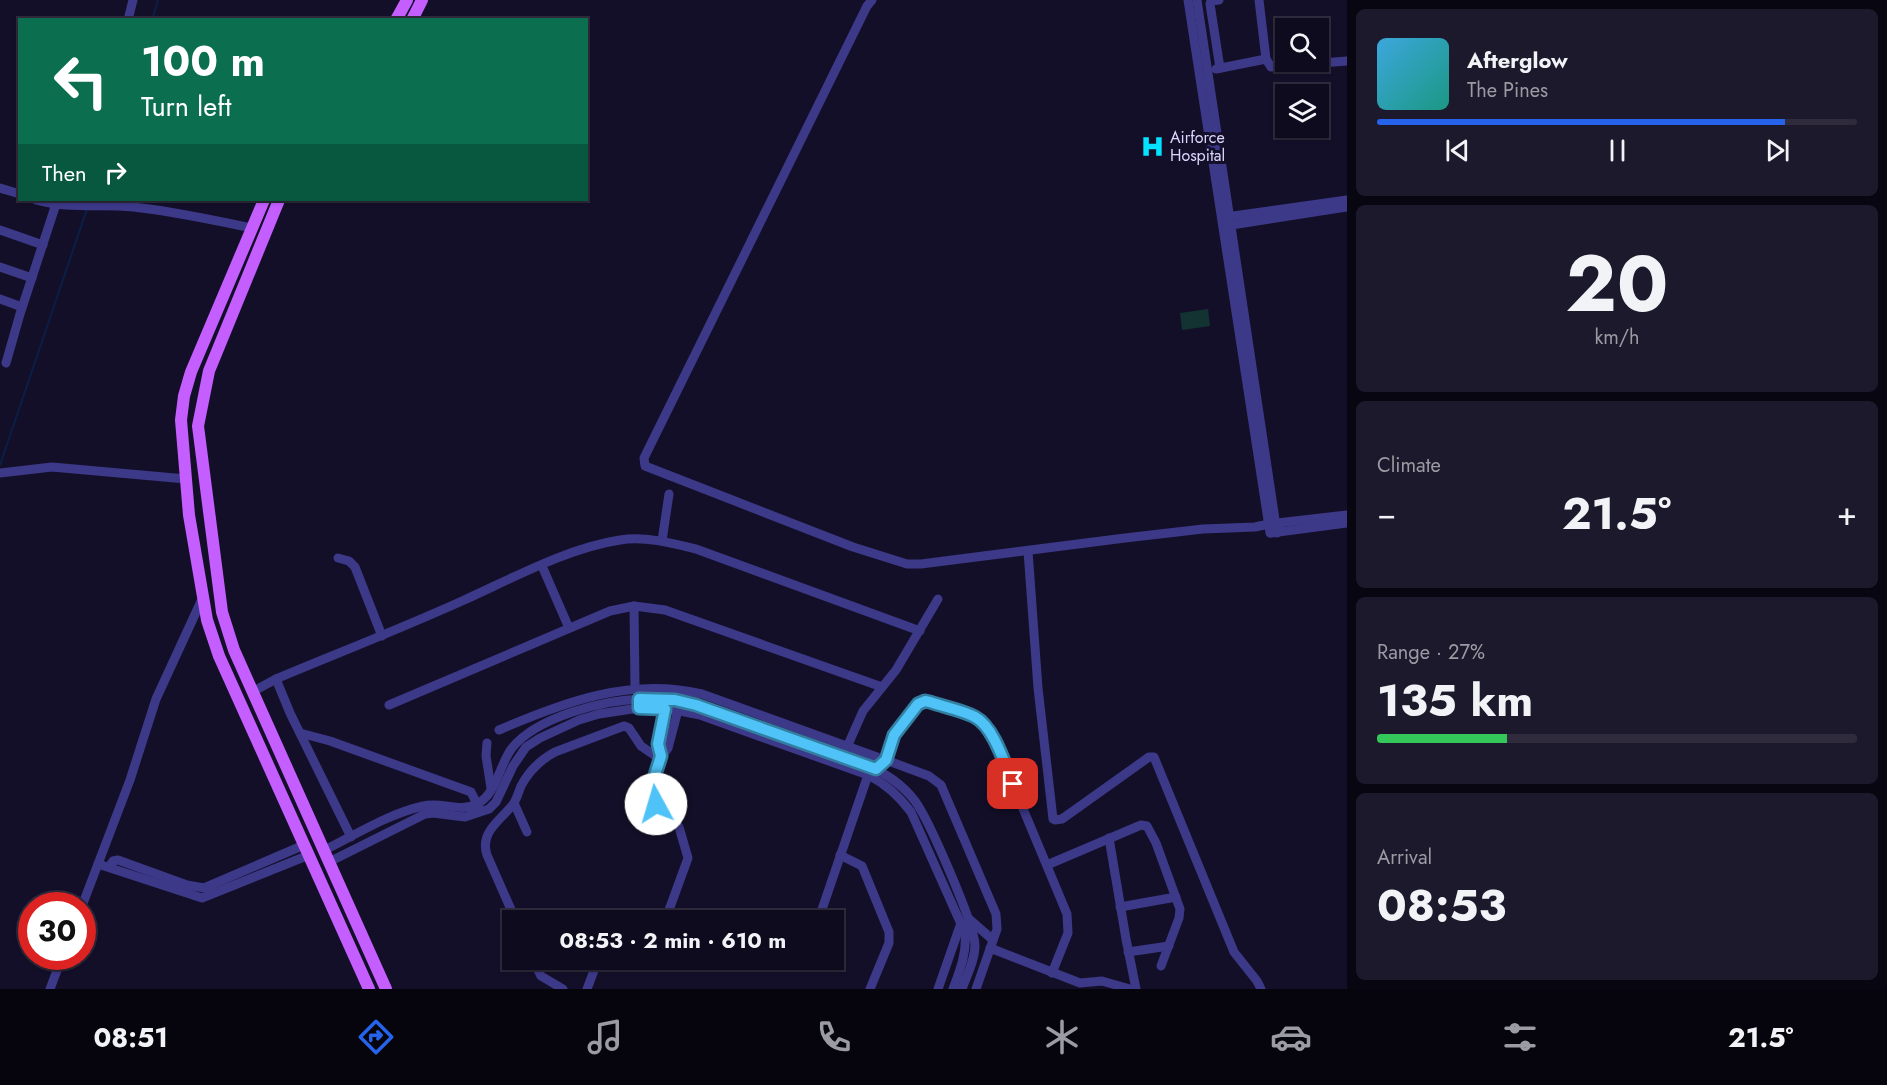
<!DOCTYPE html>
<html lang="en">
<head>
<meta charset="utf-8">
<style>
	:root { --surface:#0f0b1f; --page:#1d192c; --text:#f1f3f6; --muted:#9b9ba4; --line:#2f2b3d; --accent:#2563eb }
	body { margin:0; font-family:Jost,sans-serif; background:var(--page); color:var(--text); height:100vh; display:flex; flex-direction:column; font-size:22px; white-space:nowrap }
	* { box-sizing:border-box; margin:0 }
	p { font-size:20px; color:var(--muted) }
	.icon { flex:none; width:33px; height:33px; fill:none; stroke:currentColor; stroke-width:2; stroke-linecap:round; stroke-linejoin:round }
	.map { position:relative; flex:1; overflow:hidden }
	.drawer { display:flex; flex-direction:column; gap:9px; padding:9px; background:#080611; width:540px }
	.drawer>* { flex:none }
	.banner { position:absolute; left:18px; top:18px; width:570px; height:183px; border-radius:0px; box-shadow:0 2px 4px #0004,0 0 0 2px var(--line); background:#0b6e4f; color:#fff; overflow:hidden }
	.controls { position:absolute; left:1275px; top:18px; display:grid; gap:12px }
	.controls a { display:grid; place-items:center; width:54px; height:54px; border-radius:0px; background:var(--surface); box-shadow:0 2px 4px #0004,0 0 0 2px var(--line); font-size:30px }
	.speed { position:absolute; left:18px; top:892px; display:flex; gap:12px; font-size:30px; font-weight:700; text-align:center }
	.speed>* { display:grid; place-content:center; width:78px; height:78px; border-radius:50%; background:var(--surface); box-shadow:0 2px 4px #0004,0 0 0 2px var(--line); line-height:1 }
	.speed .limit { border:9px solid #d22; background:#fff; color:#111 }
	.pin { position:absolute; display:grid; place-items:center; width:51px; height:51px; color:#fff; margin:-26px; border-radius:12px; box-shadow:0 3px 9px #0006 }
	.me { position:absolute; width:66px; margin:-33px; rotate:354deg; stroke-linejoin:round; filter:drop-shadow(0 0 4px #0008) }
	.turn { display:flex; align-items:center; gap:21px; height:126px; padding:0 24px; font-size:27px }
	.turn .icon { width:78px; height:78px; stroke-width:2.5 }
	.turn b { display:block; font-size:42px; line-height:51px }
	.then { display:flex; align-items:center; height:57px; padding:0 24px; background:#0003; gap:12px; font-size:22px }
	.big { font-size:45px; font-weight:700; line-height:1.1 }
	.drawer .card { flex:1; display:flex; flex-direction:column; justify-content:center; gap:9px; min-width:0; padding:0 21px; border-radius:9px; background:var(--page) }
	.drawer .dial { align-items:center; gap:0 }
	.dial b { font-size:78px; line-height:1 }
	.song { display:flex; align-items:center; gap:18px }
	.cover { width:72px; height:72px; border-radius:9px; background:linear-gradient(135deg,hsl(200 70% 55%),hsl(170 70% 35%)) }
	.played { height:6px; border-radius:3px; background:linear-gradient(90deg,var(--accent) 85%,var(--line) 85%) }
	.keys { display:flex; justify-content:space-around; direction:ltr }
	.heat { display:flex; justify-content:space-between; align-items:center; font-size:33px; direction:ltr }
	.charge { height:9px; border-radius:4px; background:linear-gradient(90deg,#34c759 27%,var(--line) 0) }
	.trip { position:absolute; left:502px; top:910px; width:342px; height:60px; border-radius:0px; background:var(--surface); box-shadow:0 2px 4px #0004,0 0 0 2px var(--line); font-weight:700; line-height:60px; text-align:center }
	.tab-bar { display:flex; height:96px; justify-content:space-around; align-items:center; background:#06040c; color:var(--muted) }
	.tab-bar .icon { width:42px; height:42px }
	.tab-bar .active { color:var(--accent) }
	.tab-bar b { font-size:27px; color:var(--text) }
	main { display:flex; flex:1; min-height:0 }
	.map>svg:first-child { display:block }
	.green { fill:#123332 }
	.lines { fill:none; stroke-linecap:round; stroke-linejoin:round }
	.stream { stroke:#091f48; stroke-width:2 }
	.minor { stroke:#3d3989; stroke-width:9 }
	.major { stroke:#c55eff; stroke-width:12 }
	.route-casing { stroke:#337fa1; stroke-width:15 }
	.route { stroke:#4fc3f7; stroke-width:10 }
	.labels { text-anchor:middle; stroke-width:6; stroke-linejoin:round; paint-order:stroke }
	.poi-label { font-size:16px; fill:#dcd7ff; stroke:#140f29; text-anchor:start }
</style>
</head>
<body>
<main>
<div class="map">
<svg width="1347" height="989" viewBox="0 0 1347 989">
	<rect width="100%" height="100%" fill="#140f29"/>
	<!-- green -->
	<path class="green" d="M1208 309 1210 326 1182 330 1180 313Z"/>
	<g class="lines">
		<!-- stream -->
		<g class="stream">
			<path d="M152 20 158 0"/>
			<path d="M0 465 87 209"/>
		</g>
		<!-- minor -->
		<g class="minor">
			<path d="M872 0 867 6 644 458 645 466 853 547 907 564H921L1125 538 1203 529 1255 527 1269 524 1347 515"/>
			<path d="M1188 0 1270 533"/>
			<path d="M1197 0 1277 533"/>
			<path d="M1219 0 1211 1 1210 4 1220 68"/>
			<path d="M1259 0 1266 59 1271 67 1347 61"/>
			<path d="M128 20 133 0"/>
			<path d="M1216 69 1266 59"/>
			<path d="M0 188 20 194"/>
			<path d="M36 200C67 209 100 204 133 207 173 211 212 220 252 228"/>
			<path d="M1226 217 1347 200"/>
			<path d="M1225 226 1347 207"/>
			<path d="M0 230 43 245"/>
			<path d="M0 267 32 278"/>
			<path d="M0 299 22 307"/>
			<path d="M6 363 20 314 56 204"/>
			<path d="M0 473 52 467 186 479"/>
			<path d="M1271 533 1347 523"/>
			<path d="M662 541 669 494"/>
			<path d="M1028 551 1038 688 1053 819 1055 820 1062 819 1149 757H1154L1234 952 1257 981 1261 989"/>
			<path d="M338 558 349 561 355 567 382 636"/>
			<path d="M542 566 569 628"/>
			<path d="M634 606 635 688"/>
			<path d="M276 679 290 713 351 837"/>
			<path d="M252 692 276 679C338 653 400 629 462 601 511 579 567 548 620 540 645 536 672 543 696 549L920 631"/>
			<path d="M389 705 610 611 634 606 665 610 882 687"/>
			<path d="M499 730C564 702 631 677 702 694L877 757"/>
			<path d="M300 733 330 741 471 792 479 808"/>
			<path d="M487 743 486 756 491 788"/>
			<path d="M847 747 863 711 896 670 938 599"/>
			<path d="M661 756 658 744 665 709"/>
			<path d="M886 760 929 776 941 785 996 914 997 929 976 989"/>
			<path d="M876 769 886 760 894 735 921 702C932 700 970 713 980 721 987 726 991 736 996 744L1067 914 1068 933 1052 973"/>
			<path d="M514 803 527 832"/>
			<path d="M1109 838 1126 939 1136 989"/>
			<path d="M323 851C355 835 388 814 423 806 441 801 460 813 477 804 497 794 499 765 512 748 537 717 603 700 642 699 661 698 678 701 696 705L868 765C886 774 902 784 915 801 929 820 974 923 975 945 975 960 967 975 962 989"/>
			<path d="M840 855 862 866 889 932V943L870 989"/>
			<path d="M329 862 425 814 433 813 465 817 489 809 496 802 513 766 526 747 540 738 579 720 599 714 632 709 675 710 700 715 868 775C886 784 899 796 911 812L965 933C967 953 960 970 953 989"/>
			<path d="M98 864 202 898 309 855"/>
			<path d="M1047 865 1141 825 1147 826 1156 843 1180 909 1179 918 1161 966"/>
			<path d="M109 867 113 861 118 860 187 885 204 888 304 845"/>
			<path d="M82 906 130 780 156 699 203 597"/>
			<path d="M1120 907 1176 897"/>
			<path d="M969 919 993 940"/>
			<path d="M516 921 487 855C479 831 502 820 514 803 517 798 519 791 521 786 529 771 540 760 555 752L624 726 629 728 641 746 660 759"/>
			<path d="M665 921 688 858 679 827 650 796V785L660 759 668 748 678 710"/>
			<path d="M818 921 868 775"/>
			<path d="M990 948 1080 983 1102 981 1130 989"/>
			<path d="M1128 952 1169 946"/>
			<path d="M533 960 541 976 563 989"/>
			<path d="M50 989 62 957"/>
			<path d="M587 989 598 960"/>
			<path d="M938 989 961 923"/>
		</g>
		<!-- major -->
		<g class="major">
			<path d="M396 20 407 0"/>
			<path d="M412 20 422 0"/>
			<path d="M264 200 191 372 184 396 181 420 189 515 207 620 219 656 369 989"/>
			<path d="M279 200 209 371 198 426 222 612 234 650 386 989"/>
		</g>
	</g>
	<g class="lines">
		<defs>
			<path id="route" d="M656 804 650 796V791L661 756 658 744 665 709 639 708V699L675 700 696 705 876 769 886 760 894 735 918 704 925 701 930 702C944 707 962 710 975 717 994 727 1005 765 1013 784"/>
		</defs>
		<!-- route casing -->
		<use href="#route" class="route-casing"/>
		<!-- route -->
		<use href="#route" class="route"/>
	</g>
	<!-- icons -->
	<defs>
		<symbol id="hospital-bare" viewBox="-9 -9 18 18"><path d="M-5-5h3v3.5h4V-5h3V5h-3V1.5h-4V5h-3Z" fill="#03e2ff" stroke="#140f29" stroke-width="2.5" paint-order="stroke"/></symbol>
	</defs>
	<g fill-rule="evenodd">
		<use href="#hospital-bare" x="1136" y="130" width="33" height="33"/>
	</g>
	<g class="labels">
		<!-- poi labels -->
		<g class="poi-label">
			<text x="1170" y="143">Airforce<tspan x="1170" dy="18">Hospital</tspan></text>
		</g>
	</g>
</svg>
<div class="controls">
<a><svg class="icon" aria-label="search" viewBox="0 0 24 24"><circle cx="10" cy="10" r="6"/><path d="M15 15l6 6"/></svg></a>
<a><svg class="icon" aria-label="layers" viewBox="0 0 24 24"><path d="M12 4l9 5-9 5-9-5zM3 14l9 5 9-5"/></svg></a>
</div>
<div class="speed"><div class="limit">30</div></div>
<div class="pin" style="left:1013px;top:784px;background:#d93025"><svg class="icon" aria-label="arrive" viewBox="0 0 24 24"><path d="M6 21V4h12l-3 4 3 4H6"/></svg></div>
<svg class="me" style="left:656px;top:804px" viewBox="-20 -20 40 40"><circle r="19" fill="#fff"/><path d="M0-13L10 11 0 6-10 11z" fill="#4fc3f7"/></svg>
<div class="trip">08:53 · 2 min · 610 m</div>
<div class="banner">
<div class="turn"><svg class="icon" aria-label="left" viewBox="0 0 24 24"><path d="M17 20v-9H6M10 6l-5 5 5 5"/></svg><div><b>100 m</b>Turn left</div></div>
<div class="then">Then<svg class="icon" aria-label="right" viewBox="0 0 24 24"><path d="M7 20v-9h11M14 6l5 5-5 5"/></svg></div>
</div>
</div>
<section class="drawer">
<div class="card">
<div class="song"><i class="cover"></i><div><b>Afterglow</b><p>The Pines</p></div></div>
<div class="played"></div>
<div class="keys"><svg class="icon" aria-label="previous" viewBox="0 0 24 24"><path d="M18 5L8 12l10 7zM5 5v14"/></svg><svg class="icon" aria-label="pause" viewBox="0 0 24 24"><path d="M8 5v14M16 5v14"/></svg><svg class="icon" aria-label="next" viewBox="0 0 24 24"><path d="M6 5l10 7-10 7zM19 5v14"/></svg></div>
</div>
<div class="card dial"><b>20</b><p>km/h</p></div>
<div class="card"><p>Climate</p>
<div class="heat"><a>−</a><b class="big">21.5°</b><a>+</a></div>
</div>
<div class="card"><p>Range · 27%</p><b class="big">135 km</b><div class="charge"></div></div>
<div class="card"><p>Arrival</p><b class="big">08:53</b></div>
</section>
</main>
<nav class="tab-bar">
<b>08:51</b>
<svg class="icon active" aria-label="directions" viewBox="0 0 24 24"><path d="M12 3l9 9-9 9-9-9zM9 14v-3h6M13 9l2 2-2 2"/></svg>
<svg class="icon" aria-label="music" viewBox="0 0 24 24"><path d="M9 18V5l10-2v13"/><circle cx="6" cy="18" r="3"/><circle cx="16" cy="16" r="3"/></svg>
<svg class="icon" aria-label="phone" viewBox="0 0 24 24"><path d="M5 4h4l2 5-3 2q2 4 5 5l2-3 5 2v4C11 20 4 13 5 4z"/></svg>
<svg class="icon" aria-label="climate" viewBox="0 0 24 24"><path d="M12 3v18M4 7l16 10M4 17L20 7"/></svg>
<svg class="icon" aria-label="car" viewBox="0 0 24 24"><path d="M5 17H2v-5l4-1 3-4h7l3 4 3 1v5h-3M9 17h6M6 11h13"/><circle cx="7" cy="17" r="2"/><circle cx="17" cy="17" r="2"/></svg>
<svg class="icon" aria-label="filters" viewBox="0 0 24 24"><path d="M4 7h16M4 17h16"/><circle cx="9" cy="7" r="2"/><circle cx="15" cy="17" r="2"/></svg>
<b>21.5°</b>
</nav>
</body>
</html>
